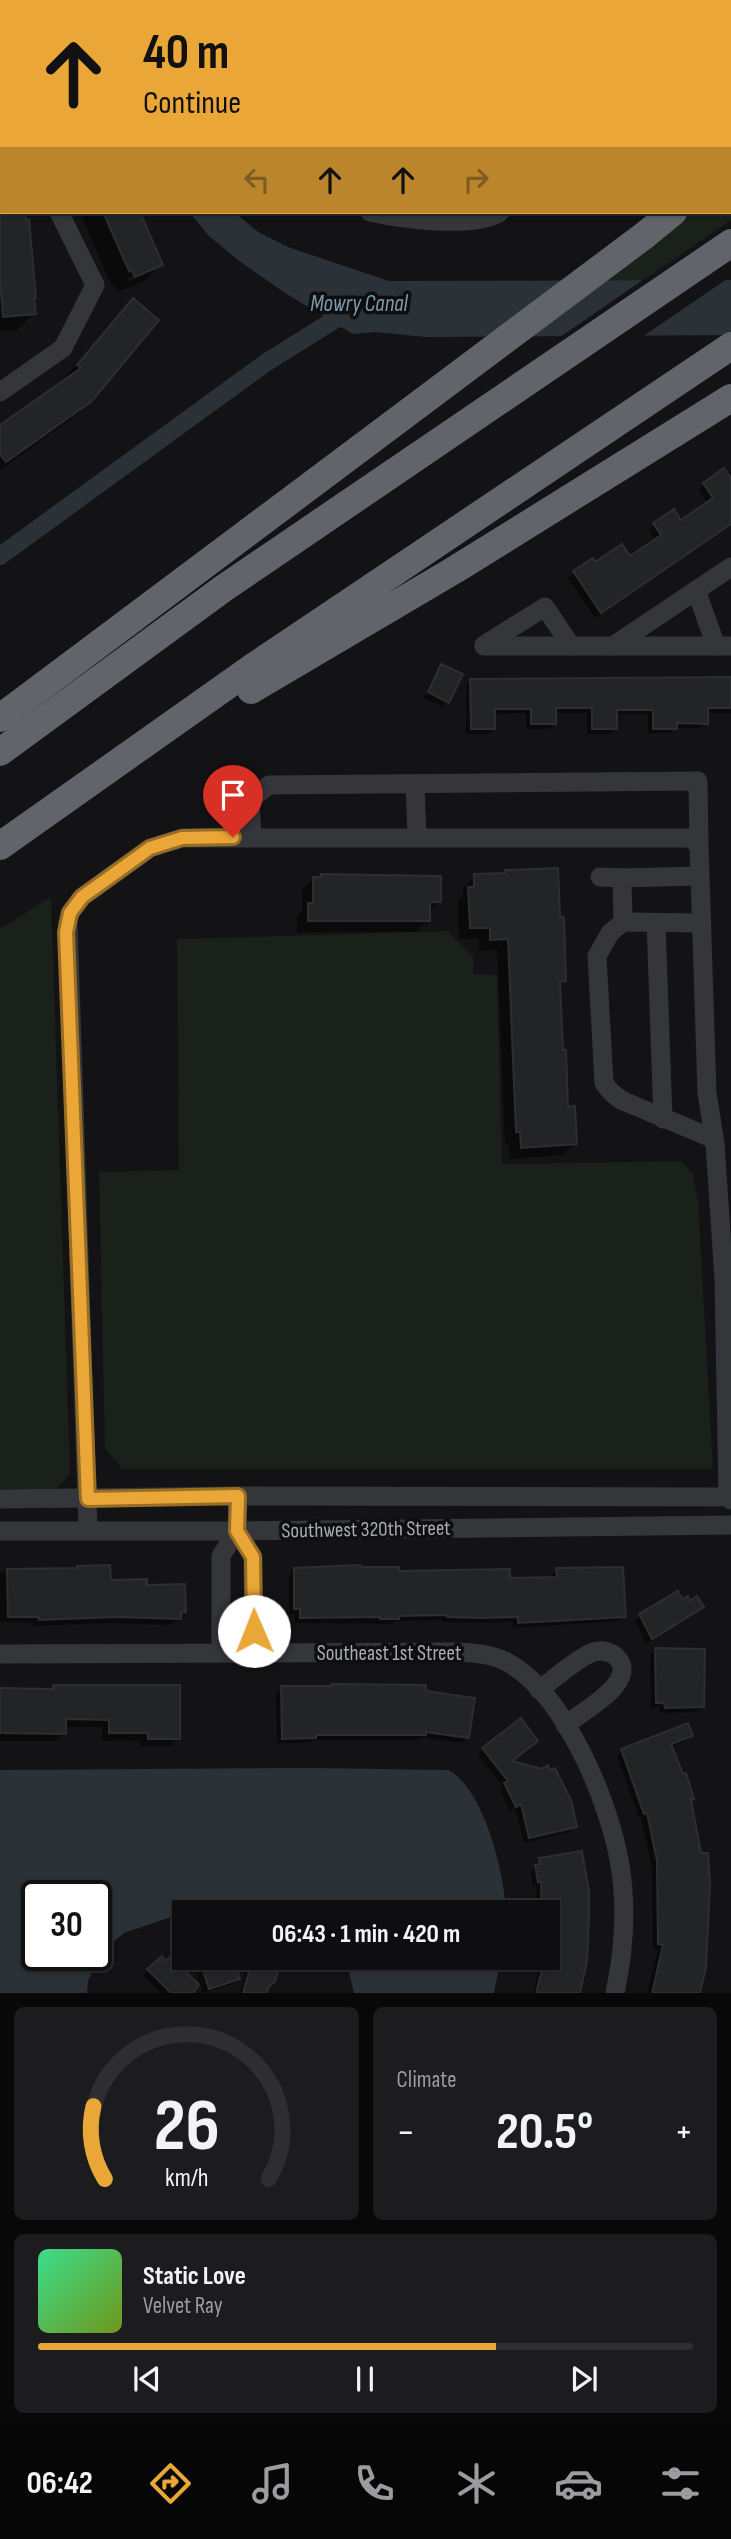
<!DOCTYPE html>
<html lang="en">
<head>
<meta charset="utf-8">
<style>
	:root { --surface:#0e0e10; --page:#1c1c1e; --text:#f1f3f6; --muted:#9b9c9f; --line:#2e2e30; --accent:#eaa737 }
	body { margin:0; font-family:"Sofia Sans Condensed",sans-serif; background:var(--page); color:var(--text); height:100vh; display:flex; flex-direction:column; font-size:26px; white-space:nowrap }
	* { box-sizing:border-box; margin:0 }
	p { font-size:23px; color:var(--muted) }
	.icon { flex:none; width:38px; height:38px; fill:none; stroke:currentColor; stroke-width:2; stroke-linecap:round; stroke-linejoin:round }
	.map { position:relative; height:1993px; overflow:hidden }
	.panel { display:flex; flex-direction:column; gap:14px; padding:14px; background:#080809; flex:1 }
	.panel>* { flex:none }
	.top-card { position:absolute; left:0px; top:0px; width:732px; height:214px; box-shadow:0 2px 5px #0004,0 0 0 2px var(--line); background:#eaa737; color:#111; overflow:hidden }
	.speed { position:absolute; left:21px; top:1880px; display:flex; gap:14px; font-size:35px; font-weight:700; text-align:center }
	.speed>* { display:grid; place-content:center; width:91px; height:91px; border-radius:50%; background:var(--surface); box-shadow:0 2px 5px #0004,0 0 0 2px var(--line); line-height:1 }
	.speed .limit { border:4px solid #111; border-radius:10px; background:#fff; color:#111 }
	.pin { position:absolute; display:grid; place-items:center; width:60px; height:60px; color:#fff; margin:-72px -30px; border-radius:50% 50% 50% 0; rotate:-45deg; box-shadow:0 0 7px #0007 }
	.pin .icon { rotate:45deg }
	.me { position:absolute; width:77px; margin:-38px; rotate:359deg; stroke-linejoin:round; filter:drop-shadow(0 0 5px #0008) }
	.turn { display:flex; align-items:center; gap:24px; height:147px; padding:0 28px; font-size:32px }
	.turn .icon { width:91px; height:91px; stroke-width:2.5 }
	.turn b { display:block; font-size:49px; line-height:60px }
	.lanes { display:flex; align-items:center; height:66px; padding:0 28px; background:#0003; justify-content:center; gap:35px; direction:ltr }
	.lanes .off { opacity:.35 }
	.big { font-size:52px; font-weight:700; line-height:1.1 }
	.panel .tile { flex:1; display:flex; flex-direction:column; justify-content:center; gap:10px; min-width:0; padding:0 24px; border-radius:10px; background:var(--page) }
	.panel .dial { align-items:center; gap:0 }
	.dial svg { height:182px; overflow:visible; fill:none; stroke:var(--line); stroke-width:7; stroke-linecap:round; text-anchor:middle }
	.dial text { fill:var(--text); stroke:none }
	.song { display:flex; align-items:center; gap:21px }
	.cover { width:84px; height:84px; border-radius:10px; background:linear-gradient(135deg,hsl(150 70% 55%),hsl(80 70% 35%)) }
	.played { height:7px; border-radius:4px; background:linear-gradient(90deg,var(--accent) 70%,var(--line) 70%) }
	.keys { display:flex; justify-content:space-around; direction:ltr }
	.heat { display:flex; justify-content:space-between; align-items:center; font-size:38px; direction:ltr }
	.panel .tiles { flex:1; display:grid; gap:14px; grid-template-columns:1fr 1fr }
	.tile:last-child { grid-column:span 2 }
	.trip { position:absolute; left:172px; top:1900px; width:388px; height:70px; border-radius:0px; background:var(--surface); box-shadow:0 2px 5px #0004,0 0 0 2px var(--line); font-weight:700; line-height:70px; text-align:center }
	.tab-bar { display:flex; height:112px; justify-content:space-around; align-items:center; background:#060606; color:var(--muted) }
	.tab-bar .icon { width:49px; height:49px }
	.tab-bar .active { color:var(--accent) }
	.tab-bar b { font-size:32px; color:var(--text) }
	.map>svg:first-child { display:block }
	.green { fill:#1a201a }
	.water { fill:#2a3238; fill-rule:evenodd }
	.pier { fill:#131315 }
	.shadow { fill:#0007; fill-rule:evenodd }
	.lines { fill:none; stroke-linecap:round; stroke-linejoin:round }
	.canal { stroke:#2a3238; stroke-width:18 }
	.building { fill:#232426; stroke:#2d2e31; stroke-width:2 }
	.minor { stroke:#35363a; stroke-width:19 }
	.highway { stroke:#61646b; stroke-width:28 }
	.route-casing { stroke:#986d24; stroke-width:18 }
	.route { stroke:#eaa737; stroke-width:12 }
	.labels { text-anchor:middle; stroke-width:7; stroke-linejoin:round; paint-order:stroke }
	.street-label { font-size:21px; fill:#a6abb5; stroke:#0e0e10 }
	.water-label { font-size:23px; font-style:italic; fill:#7e9aaf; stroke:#0e0e10 }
</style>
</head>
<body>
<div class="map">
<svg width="731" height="1993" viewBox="0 0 731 1993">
	<rect width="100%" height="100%" fill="#131315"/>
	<!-- green -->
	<g class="green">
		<path d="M731 173V220L643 281H603L692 212H730Z"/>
		<path d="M51 897 70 1473 57 1489H0V929Z"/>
		<path d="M447 931 473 956V974L497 975 502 1164 681 1161 693 1174 698 1201 713 1469H122L105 1448 99 1172 179 1170 177 939Z"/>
	</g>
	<!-- water -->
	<g class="water">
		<path d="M189 212H234L258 232 288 247 389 281 731 280V335L426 337 375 332 353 334 285 293 238 260 209 236Z"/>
		<path d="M312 1768 448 1770C484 1788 505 1875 506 1913H267L230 1901H218L124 1933 109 1945 97 1962 88 1981 87 1993H0V1770ZM96 1895V1955H37V1895Z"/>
		<path d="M346 1958H501L494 1993H354Z"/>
	</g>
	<!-- pier -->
	<path class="pier" d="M647 277H730L639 339 556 340Z"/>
	<!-- shadow -->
	<g class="shadow">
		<rect x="27" y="0" width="49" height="2"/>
		<path d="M211 0H301L299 2Z"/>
		<path d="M0 158 2 212H19L20 214 34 313 17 330 0 331Z"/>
		<path d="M80 212H138L161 264 144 281 118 292 115 285 112 287ZM143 271V275L128 282 126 279Z"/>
		<path d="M117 317 91 400 73 418 0 470V428L61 382Z"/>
		<path d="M731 472V526L595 618 568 578 593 560 595 564 629 558 655 540 649 530 654 525 674 512 681 522 708 504 699 490 704 484Z"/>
		<path d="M441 666 448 702 442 707 424 698 436 672Z"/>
		<path d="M731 679V713H706V723L701 728H675L670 733H648V714H615V728L609 734H587V713H554V724L549 729H526V713L493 714V728L488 734H466V686L471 681Z"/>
		<path d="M505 872 565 981 559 987 567 1109 575 1143 563 1155 510 1159 509 1143H505L497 950 479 951V939H459L458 901 463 895V888L475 876 502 875Z"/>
		<path d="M322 876H428L439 901 428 912V920L416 932H297V916L302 911V890L313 878H319Z"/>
		<path d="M359 1569 508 1579H552V1575L557 1570 625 1616 619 1621 513 1628V1622L474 1623 443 1622V1620L395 1621 392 1624 295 1623V1614H289V1575L295 1570Z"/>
		<path d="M8 1571 145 1586 184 1611 172 1625 108 1623 33 1626V1623L0 1622V1573Z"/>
		<path d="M682 1601 701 1607 646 1643 635 1621 641 1616Z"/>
		<path d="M656 1650 703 1706 697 1712 660 1713 659 1707 651 1708 650 1656Z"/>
		<path d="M332 1685 424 1693 467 1737 462 1743 421 1737 418 1740H312L309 1743H277L276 1694 282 1688H329Z"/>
		<path d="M54 1687 178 1738 170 1746H140V1740L102 1741V1727H64V1733L56 1741H0V1690H51Z"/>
		<path d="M691 1735 685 1741 670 1747 689 1801 698 1993H647L658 1950 653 1949 652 1868 641 1817 639 1818 617 1756 622 1750Z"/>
		<path d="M483 1749 510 1762 575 1827 569 1832 524 1843 515 1808 510 1811 500 1790 503 1787 478 1755Z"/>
		<path d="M540 1860 578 1993H533L539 1968H532V1958H548V1913H537L536 1886 533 1887 531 1872Z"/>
		<path d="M250 1958H279L265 1993H240Z"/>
		<path d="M200 1959 238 1979 233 1984 203 1993 194 1964Z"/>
		<path d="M148 1970 191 1993H161L143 1975Z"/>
	</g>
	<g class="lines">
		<!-- canal -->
		<g class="canal">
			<path d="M132 0V2"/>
			<path d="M0 556 267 362 334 320 355 313"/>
		</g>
	</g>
	<!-- building -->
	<g class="building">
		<path d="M25 212 26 220 29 219 36 298H34L36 314 3 317 0 280V214Z"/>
		<path d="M103 212H140L163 265 135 277 132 270 129 271Z"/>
		<path d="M133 298 159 320 92 401 6 462 0 454V425L81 368 77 365Z"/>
		<path d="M724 468 731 478V524L601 613 573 571 593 558 595 562 622 544 630 556 661 535 653 523 674 509 681 520 713 498 703 483Z"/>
		<path d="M441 664 463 674 449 703 428 692Z"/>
		<path d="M731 677V708H708V724L677 723V729H653V710H617V729H592V708H556V724H531V709H495V729H471L470 679Z"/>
		<path d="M558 868 560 917H564L566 981 560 982 563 1050H566L568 1107 575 1106 577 1144 521 1148 520 1132H516L508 939 490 940V928H470L468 887H474V874L505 873V870Z"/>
		<path d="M321 874 441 876V902H430V921H308V903H313V877H321Z"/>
		<path d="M110 1565 111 1580 147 1579V1585L185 1584 186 1612H181V1619L115 1617 39 1620V1617H8L7 1569 77 1568V1566Z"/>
		<path d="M360 1565 361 1567H399V1571L510 1569V1578L557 1577 556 1568 623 1567 626 1617 518 1623V1617L481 1618 447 1617V1615L399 1616V1619H380V1617L300 1618V1609H294V1568Z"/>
		<path d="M678 1591 682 1599 688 1596 689 1601 697 1596 704 1607 652 1639 639 1614Z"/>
		<path d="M655 1648 705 1649 704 1707 665 1708 664 1703H656Z"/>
		<path d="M331 1684 426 1685V1691L475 1698 469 1738 426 1732V1735H316V1738L282 1739 281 1686H331Z"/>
		<path d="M53 1685H180V1739H148V1733H109V1720L66 1719V1734L0 1733V1688L53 1689Z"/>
		<path d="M521 1718 538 1741 512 1761 542 1769 548 1765 550 1770 555 1768 571 1800 577 1827 529 1838 521 1804 516 1807 504 1783 508 1781 482 1748Z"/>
		<path d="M688 1723 693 1736 671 1744 683 1774 686 1773 694 1799 691 1800 701 1853H708L710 1883 706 1967 700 1993H652L663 1945 658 1944 657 1861 647 1813 644 1814 621 1749Z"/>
		<path d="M582 1851 589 1892V1918L587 1961 580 1993H536L545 1958H548V1913H542L541 1882H538L535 1865 540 1864 539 1858Z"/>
		<path d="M162 1956 165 1961 171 1956 199 1985 193 1993H171L147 1969Z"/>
		<path d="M199 1958H233L240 1979 209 1989Z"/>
		<path d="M253 1958H281L275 1982 268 1987 267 1993H243Z"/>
	</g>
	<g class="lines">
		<!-- minor -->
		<g class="minor">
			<path d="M11 0V2"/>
			<path d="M211 0V2"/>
			<path d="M446 0V2"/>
			<path d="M618 0V2"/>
			<path d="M668 0V2"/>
			<path d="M318 2 357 0"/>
			<path d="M370 212C401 219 474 229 500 212"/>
			<path d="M0 392 63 348 95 285 59 212"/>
			<path d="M696 590 716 646"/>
			<path d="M484 645 545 607 571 646"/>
			<path d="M484 646H731"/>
			<path d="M613 646 731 567"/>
			<path d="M415 784 417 837"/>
			<path d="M252 837 250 800 269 785 698 781 699 845"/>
			<path d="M699 876 622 878 623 922 610 933 597 956 604 1083 611 1092 621 1100 714 1139"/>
			<path d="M600 877 622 878"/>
			<path d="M623 922 700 923"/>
			<path d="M656 922 663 1119"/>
			<path d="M0 1499 238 1496 731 1497"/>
			<path d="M0 1531H237L731 1525"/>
			<path d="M88 1531 68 922 70 913 82 897 150 848 182 838H690L699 845 707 1093 715 1143 724 1279 728 1497 731 1500"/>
			<path d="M237 1531 253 1557 254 1651"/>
			<path d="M237 1531 238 1496"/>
			<path d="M221 1652V1556L237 1531"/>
			<path d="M0 1654 458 1652C474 1653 491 1654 505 1661 564 1691 610 1803 620 1865 627 1908 624 1951 615 1993"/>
			<path d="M539 1690C556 1678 574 1660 593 1652 600 1650 608 1651 614 1655 644 1679 582 1712 565 1725"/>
		</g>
		<!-- highway -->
		<g class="highway">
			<path d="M730 152 731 150"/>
			<path d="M251 690 456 569 731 398"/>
			<path d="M0 718 645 235 673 212"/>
			<path d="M0 752 224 588 731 243"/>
			<path d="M0 846 256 665 731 346"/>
		</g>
	</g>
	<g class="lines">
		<defs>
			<path id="route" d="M233 837 182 838 150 848 82 897 70 913 66 932 88 1499 238 1496 237 1531 253 1557 254 1631"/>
		</defs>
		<!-- route casing -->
		<use href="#route" class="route-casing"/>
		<!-- route -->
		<use href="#route" class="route"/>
	</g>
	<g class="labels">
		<!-- street labels -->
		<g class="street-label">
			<text transform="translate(366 1529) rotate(-1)" y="7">Southwest 320th Street</text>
			<text x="389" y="1660">Southeast 1st Street</text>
		</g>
		<!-- water labels -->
		<g class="water-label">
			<text x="359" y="311">Mowry Canal</text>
		</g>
	</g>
</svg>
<div class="speed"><div class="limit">30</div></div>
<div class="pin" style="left:233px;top:837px;background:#d93025"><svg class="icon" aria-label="arrive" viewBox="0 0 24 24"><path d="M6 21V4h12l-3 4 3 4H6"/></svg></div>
<svg class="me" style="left:254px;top:1631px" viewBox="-20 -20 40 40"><circle r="19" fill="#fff"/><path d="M0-13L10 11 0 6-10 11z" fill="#eaa737"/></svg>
<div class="trip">06:43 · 1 min · 420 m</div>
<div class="top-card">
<div class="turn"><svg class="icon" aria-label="ahead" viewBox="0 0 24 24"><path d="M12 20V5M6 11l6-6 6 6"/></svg><div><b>40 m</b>Continue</div></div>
<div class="lanes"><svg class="icon off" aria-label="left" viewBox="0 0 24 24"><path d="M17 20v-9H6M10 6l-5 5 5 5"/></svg><svg class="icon" aria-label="ahead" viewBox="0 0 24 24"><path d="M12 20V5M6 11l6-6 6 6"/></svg><svg class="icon" aria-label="ahead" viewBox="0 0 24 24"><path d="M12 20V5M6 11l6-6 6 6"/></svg><svg class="icon off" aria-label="right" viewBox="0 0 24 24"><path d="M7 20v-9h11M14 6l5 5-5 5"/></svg></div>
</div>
</div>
<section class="panel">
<div class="tiles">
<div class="tile dial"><svg viewBox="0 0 100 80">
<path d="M14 69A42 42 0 1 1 86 69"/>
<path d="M14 69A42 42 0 0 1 9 37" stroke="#eaa737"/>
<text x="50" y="56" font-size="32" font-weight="700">26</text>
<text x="50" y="72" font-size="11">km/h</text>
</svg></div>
<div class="tile"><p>Climate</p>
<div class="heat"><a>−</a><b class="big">20.5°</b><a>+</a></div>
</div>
<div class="tile">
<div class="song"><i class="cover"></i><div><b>Static Love</b><p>Velvet Ray</p></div></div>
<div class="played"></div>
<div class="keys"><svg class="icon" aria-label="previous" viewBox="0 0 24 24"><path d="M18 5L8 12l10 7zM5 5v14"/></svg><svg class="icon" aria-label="pause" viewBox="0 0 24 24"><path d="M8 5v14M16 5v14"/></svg><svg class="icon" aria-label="next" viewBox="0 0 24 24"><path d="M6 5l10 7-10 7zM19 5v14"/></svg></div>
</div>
</div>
</section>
<nav class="tab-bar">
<b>06:42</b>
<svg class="icon active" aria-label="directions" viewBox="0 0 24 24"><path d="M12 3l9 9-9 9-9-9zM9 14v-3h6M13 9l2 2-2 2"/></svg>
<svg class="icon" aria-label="music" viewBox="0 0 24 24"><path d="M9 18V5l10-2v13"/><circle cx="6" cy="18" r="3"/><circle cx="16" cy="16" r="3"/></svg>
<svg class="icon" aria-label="phone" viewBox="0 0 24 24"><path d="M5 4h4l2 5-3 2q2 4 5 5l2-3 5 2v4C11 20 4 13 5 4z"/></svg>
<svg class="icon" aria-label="climate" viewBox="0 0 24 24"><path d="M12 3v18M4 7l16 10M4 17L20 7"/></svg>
<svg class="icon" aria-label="car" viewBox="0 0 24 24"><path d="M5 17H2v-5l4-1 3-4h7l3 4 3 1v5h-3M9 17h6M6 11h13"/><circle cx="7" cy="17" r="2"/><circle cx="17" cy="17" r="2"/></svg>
<svg class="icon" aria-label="filters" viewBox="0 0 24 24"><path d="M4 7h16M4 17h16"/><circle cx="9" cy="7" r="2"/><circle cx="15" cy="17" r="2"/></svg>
</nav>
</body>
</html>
